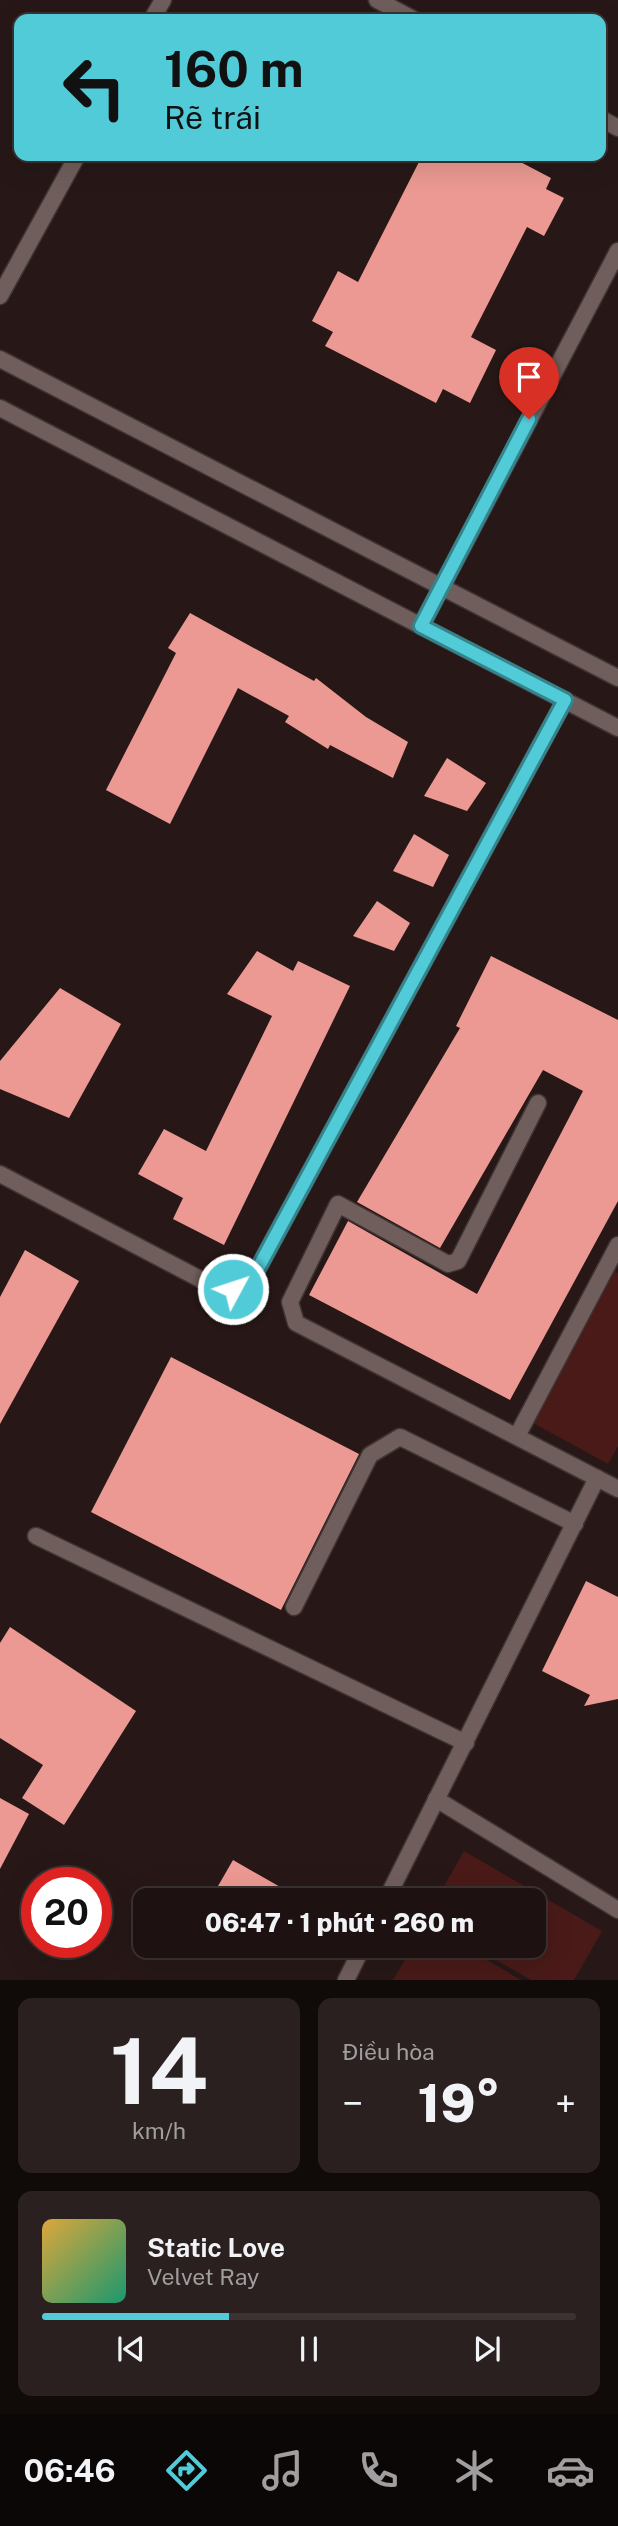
<!DOCTYPE html>
<html lang="vi">
<head>
<meta charset="utf-8">
<style>
	:root { --surface:#1d1211; --page:#2a201f; --text:#f1f3f6; --muted:#a09e9f; --line:#3b3231; --accent:#52cbd8 }
	body { margin:0; font-family:"Public Sans",sans-serif; background:var(--page); color:var(--text); height:100vh; display:flex; flex-direction:column; font-size:26px; white-space:nowrap }
	* { box-sizing:border-box; margin:0 }
	p { font-size:23px; color:var(--muted) }
	.icon { flex:none; width:38px; height:38px; fill:none; stroke:currentColor; stroke-width:2; stroke-linecap:round; stroke-linejoin:round }
	.map { position:relative; height:1980px; overflow:hidden }
	.sheet { display:flex; flex-direction:column; gap:18px; padding:18px; background:#100a09; flex:1 }
	.sheet>* { flex:none }
	.banner { position:absolute; left:14px; top:14px; width:592px; height:147px; border-radius:14px; box-shadow:0 7px 28px #0002,0 0 0 2px var(--line); background:#52cbd8; color:#111; overflow:hidden }
	.speed { position:absolute; left:21px; top:1867px; display:flex; gap:14px; font-size:35px; font-weight:700; text-align:center }
	.speed>* { display:grid; place-content:center; width:91px; height:91px; border-radius:50%; background:var(--surface); box-shadow:0 7px 28px #0002,0 0 0 2px var(--line); line-height:1 }
	.speed .limit { border:10px solid #d22; background:#fff; color:#111 }
	.pin { position:absolute; display:grid; place-items:center; width:60px; height:60px; color:#fff; margin:-72px -30px; border-radius:50% 50% 50% 0; rotate:-45deg; box-shadow:0 0 7px #0007 }
	.pin .icon { rotate:45deg }
	.me { position:absolute; width:77px; margin:-38px; rotate:50deg; stroke-linejoin:round; filter:drop-shadow(0 0 5px #0008) }
	.turn { display:flex; align-items:center; gap:24px; height:147px; padding:0 35px; font-size:32px }
	.turn .icon { width:91px; height:91px; stroke-width:2.5 }
	.turn b { display:block; font-size:49px; line-height:60px }
	.big { font-size:52px; font-weight:800; line-height:1.1 }
	.sheet .widget { flex:1; display:flex; flex-direction:column; justify-content:center; gap:10px; min-width:0; padding:0 24px; border-radius:14px; background:var(--page) }
	.sheet .dial { align-items:center; gap:0 }
	.dial b { font-size:91px; line-height:1 }
	.song { display:flex; align-items:center; gap:21px }
	.cover { width:84px; height:84px; border-radius:10px; background:linear-gradient(135deg,hsl(40 70% 55%),hsl(160 70% 35%)) }
	.played { height:7px; border-radius:4px; background:linear-gradient(90deg,var(--accent) 35%,var(--line) 35%) }
	.keys { display:flex; justify-content:space-around; direction:ltr }
	.heat { display:flex; justify-content:space-between; align-items:center; font-size:38px; direction:ltr }
	.sheet .tiles { flex:1; display:grid; gap:18px; grid-template-columns:1fr 1fr }
	.widget:last-child { grid-column:span 2 }
	.trip { position:absolute; left:133px; top:1888px; width:413px; height:70px; border-radius:14px; background:var(--surface); box-shadow:0 7px 28px #0002,0 0 0 2px var(--line); font-weight:800; line-height:70px; text-align:center }
	.tab-bar { display:flex; height:112px; justify-content:space-around; align-items:center; background:#0c0707; color:var(--muted) }
	.tab-bar .icon { width:49px; height:49px }
	.tab-bar .current { color:var(--accent) }
	.tab-bar b { font-size:32px; color:var(--text) }
	.map>svg:first-child { display:block }
	.green { fill:#491a18 }
	.building { fill:#eb9992 }
	.lines { fill:none; stroke-linecap:round; stroke-linejoin:round }
	.service-casing { stroke:#3f3434; stroke-width:19 }
	.service { stroke:#705e5c; stroke-width:16 }
	.route-casing { stroke:#35848c; stroke-width:18 }
	.route { stroke:#52cbd8; stroke-width:12 }
</style>
</head>
<body>
<div class="map">
<svg width="618" height="1980" viewBox="0 0 618 1980">
	<rect width="100%" height="100%" fill="#271817"/>
	<!-- green -->
	<g class="green">
		<path d="M615 1271 618 1273V1446L608 1464 533 1423Z"/>
		<path d="M464 1851 602 1931 574 1980H531L472 1946H534V1900H436Z"/>
		<path d="M413 1946H463L521 1980H393Z"/>
	</g>
	<!-- building -->
	<g class="building">
		<path d="M422 156H509L551 178 546 189 564 198 544 236 527 227 471 337 496 350 470 403 443 389 436 403 325 346 333 332 312 321 338 271 358 282Z"/>
		<path d="M190 613 314 681 316 678 366 717 408 742 393 778 330 745 328 749 285 722 289 716 238 688 170 824 106 790 176 653 168 648Z"/>
		<path d="M447 758 486 783 467 811 424 796Z"/>
		<path d="M414 834 449 855 433 887 393 871Z"/>
		<path d="M377 901 410 923 394 951 353 936Z"/>
		<path d="M257 951 293 971 298 961 350 986 224 1245 173 1219 183 1198 138 1174 164 1129 206 1151 272 1016 227 994Z"/>
		<path d="M491 956 618 1020V1201L510 1400 309 1295 348 1221 477 1294 583 1091 543 1070 440 1248 357 1202 460 1028 456 1026Z"/>
		<path d="M60 988 121 1024 69 1118 0 1089V1061Z"/>
		<path d="M25 1250 79 1281 0 1424V1297Z"/>
		<path d="M171 1357 359 1454 281 1610 91 1512Z"/>
		<path d="M586 1581 618 1597V1699L584 1706 590 1695 542 1671Z"/>
		<path d="M10 1627 136 1711 64 1825 22 1798 43 1765 0 1738V1643Z"/>
		<path d="M0 1798 29 1814 0 1869Z"/>
		<path d="M233 1860 303 1900H210Z"/>
	</g>
	<g class="lines">
		<defs>
			<g id="service">
				<path d="M377 0 413 19"/>
				<path d="M152 19 163 0"/>
				<path d="M600 118 618 128"/>
				<path d="M0 296 77 156"/>
				<path d="M0 359 618 678"/>
				<path d="M0 408 618 728"/>
				<path d="M421 626 618 251"/>
				<path d="M538 1103 458 1261 448 1264 338 1204 290 1302 296 1323 618 1489"/>
				<path d="M0 1174 219 1289C236 1289 244 1284 256 1272L565 700"/>
				<path d="M517 1436 618 1245"/>
				<path d="M36 1536 466 1743"/>
				<path d="M294 1607 370 1455 400 1437 575 1524"/>
				<path d="M436 1799 618 1910"/>
				<path d="M386 1900 597 1478"/>
				<path d="M346 1980 363 1946"/>
			</g>
		</defs>
		<!-- service casing -->
		<use href="#service" class="service-casing"/>
		<!-- service -->
		<use href="#service" class="service"/>
	</g>
	<g class="lines">
		<defs>
			<path id="route" d="M233 1289 256 1272 565 700 421 626 529 419"/>
		</defs>
		<!-- route casing -->
		<use href="#route" class="route-casing"/>
		<!-- route -->
		<use href="#route" class="route"/>
	</g>
</svg>
<div class="speed"><div class="limit">20</div></div>
<div class="pin" style="left:529px;top:419px;background:#d93025"><svg class="icon" aria-label="arrive" viewBox="0 0 24 24"><path d="M6 21V4h12l-3 4 3 4H6"/></svg></div>
<svg class="me" style="left:233px;top:1289px" viewBox="-20 -20 40 40"><circle r="17" fill="#52cbd8" stroke="#fff" stroke-width="3"/><path d="M0-11L8 9 0 5-8 9z" fill="#fff"/></svg>
<div class="trip">06:47 · 1 phút · 260 m</div>
<div class="banner">
<div class="turn"><svg class="icon" aria-label="left" viewBox="0 0 24 24"><path d="M17 20v-9H6M10 6l-5 5 5 5"/></svg><div><b>160 m</b>Rẽ trái</div></div>
</div>
</div>
<section class="sheet">
<div class="tiles">
<div class="widget dial"><b>14</b><p>km/h</p></div>
<div class="widget"><p>Điều hòa</p>
<div class="heat"><a>−</a><b class="big">19°</b><a>+</a></div>
</div>
<div class="widget">
<div class="song"><i class="cover"></i><div><b>Static Love</b><p>Velvet Ray</p></div></div>
<div class="played"></div>
<div class="keys"><svg class="icon" aria-label="previous" viewBox="0 0 24 24"><path d="M18 5L8 12l10 7zM5 5v14"/></svg><svg class="icon" aria-label="pause" viewBox="0 0 24 24"><path d="M8 5v14M16 5v14"/></svg><svg class="icon" aria-label="next" viewBox="0 0 24 24"><path d="M6 5l10 7-10 7zM19 5v14"/></svg></div>
</div>
</div>
</section>
<nav class="tab-bar">
<b>06:46</b>
<svg class="icon current" aria-label="directions" viewBox="0 0 24 24"><path d="M12 3l9 9-9 9-9-9zM9 14v-3h6M13 9l2 2-2 2"/></svg>
<svg class="icon" aria-label="music" viewBox="0 0 24 24"><path d="M9 18V5l10-2v13"/><circle cx="6" cy="18" r="3"/><circle cx="16" cy="16" r="3"/></svg>
<svg class="icon" aria-label="phone" viewBox="0 0 24 24"><path d="M5 4h4l2 5-3 2q2 4 5 5l2-3 5 2v4C11 20 4 13 5 4z"/></svg>
<svg class="icon" aria-label="climate" viewBox="0 0 24 24"><path d="M12 3v18M4 7l16 10M4 17L20 7"/></svg>
<svg class="icon" aria-label="car" viewBox="0 0 24 24"><path d="M5 17H2v-5l4-1 3-4h7l3 4 3 1v5h-3M9 17h6M6 11h13"/><circle cx="7" cy="17" r="2"/><circle cx="17" cy="17" r="2"/></svg>
</nav>
</body>
</html>
